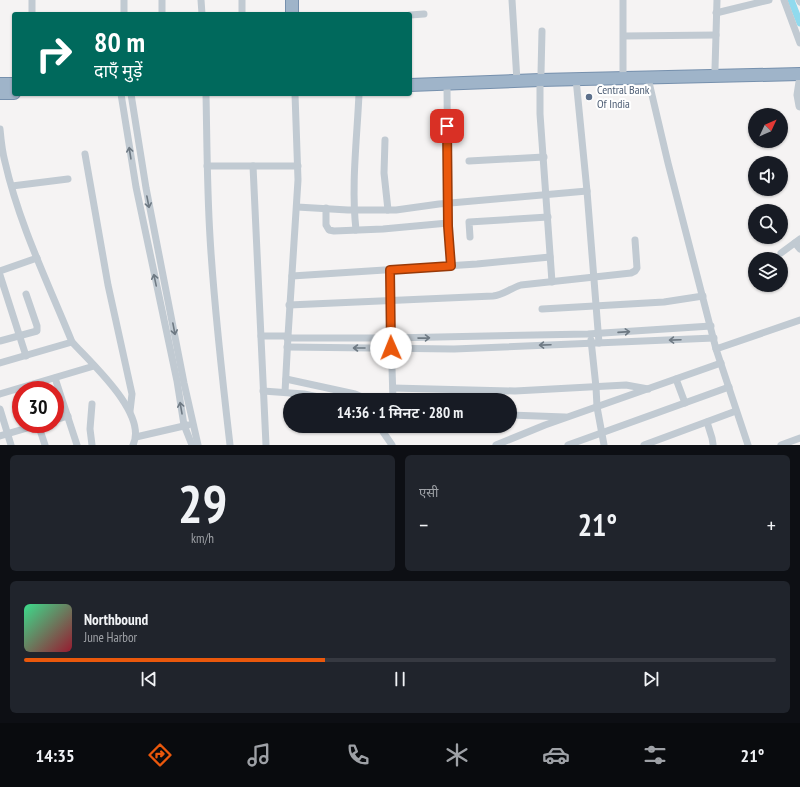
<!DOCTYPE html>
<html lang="hi">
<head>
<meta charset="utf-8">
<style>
	:root { --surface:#171b24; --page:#20242c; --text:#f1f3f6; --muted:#9ea1a6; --line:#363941; --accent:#ea580c }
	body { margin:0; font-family:"PT Sans Narrow","Noto Sans Devanagari",sans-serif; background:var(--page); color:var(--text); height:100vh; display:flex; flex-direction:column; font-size:15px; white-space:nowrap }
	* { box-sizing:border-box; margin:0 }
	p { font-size:13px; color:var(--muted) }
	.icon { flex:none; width:22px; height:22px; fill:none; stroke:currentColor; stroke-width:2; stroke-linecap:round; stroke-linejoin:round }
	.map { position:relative; height:445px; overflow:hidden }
	.drawer { display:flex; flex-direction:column; gap:10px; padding:10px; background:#0d0f14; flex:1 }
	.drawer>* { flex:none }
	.top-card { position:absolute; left:12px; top:12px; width:400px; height:84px; border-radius:4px; box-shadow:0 1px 3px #0004; background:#00695c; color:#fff; overflow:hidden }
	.needle { width:26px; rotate:46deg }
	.fabs { position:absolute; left:748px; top:108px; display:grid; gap:8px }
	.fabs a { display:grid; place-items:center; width:40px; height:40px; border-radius:50%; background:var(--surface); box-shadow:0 1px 3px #0004; font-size:20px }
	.speed { position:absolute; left:12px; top:381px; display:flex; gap:8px; font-size:20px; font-weight:700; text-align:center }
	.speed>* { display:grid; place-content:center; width:52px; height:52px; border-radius:50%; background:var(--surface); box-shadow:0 1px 3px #0004; line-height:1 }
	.speed .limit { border:6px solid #d22; background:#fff; color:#111 }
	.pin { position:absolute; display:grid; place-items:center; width:34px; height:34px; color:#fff; margin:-17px; border-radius:8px; box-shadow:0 2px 6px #0006 }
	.me { position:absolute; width:44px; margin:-22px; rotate:359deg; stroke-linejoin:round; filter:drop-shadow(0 0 3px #0008) }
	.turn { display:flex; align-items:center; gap:14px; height:84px; padding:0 16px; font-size:18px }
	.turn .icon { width:52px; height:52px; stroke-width:2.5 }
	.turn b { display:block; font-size:28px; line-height:34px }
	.big { font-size:30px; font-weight:600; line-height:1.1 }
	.drawer .card { flex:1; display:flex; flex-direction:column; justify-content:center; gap:6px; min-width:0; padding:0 14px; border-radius:6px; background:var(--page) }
	.drawer .dial { align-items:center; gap:0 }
	.dial b { font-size:52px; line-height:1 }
	.song { display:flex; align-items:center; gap:12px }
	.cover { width:48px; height:48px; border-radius:6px; background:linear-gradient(135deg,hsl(150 70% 55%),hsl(350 70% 35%)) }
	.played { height:4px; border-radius:2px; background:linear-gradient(90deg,var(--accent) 40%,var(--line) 40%) }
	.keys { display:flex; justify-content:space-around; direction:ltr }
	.heat { display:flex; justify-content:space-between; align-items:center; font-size:22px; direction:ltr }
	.drawer .tiles { flex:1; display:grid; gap:10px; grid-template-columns:1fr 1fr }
	.card:last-child { grid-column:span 2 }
	.trip { position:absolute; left:283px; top:393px; width:234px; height:40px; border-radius:20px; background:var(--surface); box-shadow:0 1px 3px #0004; font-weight:600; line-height:40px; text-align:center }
	.dock { display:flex; height:64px; justify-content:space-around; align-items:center; background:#090b0e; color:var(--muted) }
	.dock .icon { width:28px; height:28px }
	.dock .selected { color:var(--accent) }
	.dock b { font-size:18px; color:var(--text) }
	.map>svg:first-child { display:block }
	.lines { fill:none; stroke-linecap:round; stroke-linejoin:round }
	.canal { stroke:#90daee; stroke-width:7 }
	.trunk-casing { stroke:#7690ad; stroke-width:14 }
	.minor { stroke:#c1cad2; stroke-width:7 }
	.tertiary { stroke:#c1cad2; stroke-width:9 }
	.trunk { stroke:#9fb4c9; stroke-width:12 }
	.oneway { stroke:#6e7983 }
	.route-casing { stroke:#983908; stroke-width:10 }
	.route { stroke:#ea580c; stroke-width:7 }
	.service-dot { fill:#5c6f8a; stroke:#fff; stroke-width:1.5 }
	.labels { text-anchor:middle; stroke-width:4; stroke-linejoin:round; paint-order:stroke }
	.service-label { font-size:12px; fill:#4e5e75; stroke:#fff; text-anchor:start }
</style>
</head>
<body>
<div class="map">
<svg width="800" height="445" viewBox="0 0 800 445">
	<rect width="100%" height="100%" fill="#f5f3f3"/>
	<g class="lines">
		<!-- canal -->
		<path class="canal" d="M791 0 800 23"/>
		<defs>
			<g id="trunk">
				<path d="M292 14V0"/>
				<path d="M0 84H14"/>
				<path d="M410 85 540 80 800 74"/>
				<path d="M0 93H14"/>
			</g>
		</defs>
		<!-- trunk casing -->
		<use href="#trunk" class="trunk-casing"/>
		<!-- minor -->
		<g class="minor">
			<path d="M32 0V14"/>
			<path d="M124 0V14"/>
			<path d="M162 0V14"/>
			<path d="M201 0 202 14"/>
			<path d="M242 0V14"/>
			<path d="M512 0 517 81"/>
			<path d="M623 0V78"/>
			<path d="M784 0 800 43"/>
			<path d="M799 0 800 2"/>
			<path d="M716 13 769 0"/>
			<path d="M410 15 424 14"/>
			<path d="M624 36 716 35"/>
			<path d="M715 69 717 0"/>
			<path d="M541 73 542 31"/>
			<path d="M648 78 668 163 716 349 800 320"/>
			<path d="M576 79 587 191 599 343"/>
			<path d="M540 80V114L552 282"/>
			<path d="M447 84 448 225 451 266"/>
			<path d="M121 94 136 187 177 381 184 425 192 445"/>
			<path d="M131 94 146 188 184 383 198 445"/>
			<path d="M206 94C207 142 207 189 210 237 214 306 222 376 230 445"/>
			<path d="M0 129C1 140 2 151 5 162 19 224 48 283 72 342L0 363"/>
			<path d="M385 140 384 173 388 210"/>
			<path d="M85 154 108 285 132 394 130 411"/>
			<path d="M469 161 544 157"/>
			<path d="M207 166H298"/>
			<path d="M253 166 266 445"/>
			<path d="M12 186 68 179"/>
			<path d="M297 207 348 210H396L439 204 587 191"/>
			<path d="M326 208V225L329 230 334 231 383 229 448 223"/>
			<path d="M356 230C351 185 357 139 359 94"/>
			<path d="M470 237 469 222 548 217"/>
			<path d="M795 243 800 249"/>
			<path d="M781 253 800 239"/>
			<path d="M389 270 393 400"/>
			<path d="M0 271 37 258"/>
			<path d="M0 275 26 356"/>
			<path d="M292 276 477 264 550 257"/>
			<path d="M289 305 493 296C503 295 511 288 521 285L631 273 635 271 637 268 635 240"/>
			<path d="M542 309 664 302 703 296"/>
			<path d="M261 336H288"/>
			<path d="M287 338H391L588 334 711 326"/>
			<path d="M591 340 596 387 597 407 604 445"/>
			<path d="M0 341 37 331V326L26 294"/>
			<path d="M72 342C92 364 148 414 133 445"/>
			<path d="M287 347 454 349 714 338"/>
			<path d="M716 349 748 445"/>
			<path d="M55 378 77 445"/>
			<path d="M286 379 355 394 369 400"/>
			<path d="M676 379 685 403"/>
			<path d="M393 388 515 391 626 385 648 389"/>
			<path d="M263 391 304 394 333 400"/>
			<path d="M285 392 288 336 298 180 295 94"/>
			<path d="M0 394 94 366"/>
			<path d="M0 409 11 445"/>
			<path d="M510 415 565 417"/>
			<path d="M55 420 68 416"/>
			<path d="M707 422 712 438 713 444"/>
			<path d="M38 424 45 445"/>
			<path d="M379 426 392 445"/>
			<path d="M0 436 41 424"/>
			<path d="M136 437 188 425"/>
			<path d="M92 445 90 429 92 404"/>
			<path d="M496 445 545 425 721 363"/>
			<path d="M568 445 729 387"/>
			<path d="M644 445 736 411"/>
			<path d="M781 445 800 438"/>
		</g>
		<!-- tertiary -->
		<path class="tertiary" d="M800 82 798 95 800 106"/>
		<!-- trunk -->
		<use href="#trunk" class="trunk"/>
	</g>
	<!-- one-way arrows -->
	<defs><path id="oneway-shaft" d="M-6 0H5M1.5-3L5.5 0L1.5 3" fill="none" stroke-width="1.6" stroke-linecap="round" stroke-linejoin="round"/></defs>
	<g class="oneway">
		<use href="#oneway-shaft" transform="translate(130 153) rotate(-99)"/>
		<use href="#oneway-shaft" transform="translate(148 202) rotate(79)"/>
		<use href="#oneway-shaft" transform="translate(155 280) rotate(-102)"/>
		<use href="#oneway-shaft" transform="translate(174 329) rotate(79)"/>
		<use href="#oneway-shaft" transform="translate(624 332) rotate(-4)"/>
		<use href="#oneway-shaft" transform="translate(424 338) rotate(-1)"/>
		<use href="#oneway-shaft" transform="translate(675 340) rotate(178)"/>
		<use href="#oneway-shaft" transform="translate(545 345) rotate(178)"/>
		<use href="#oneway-shaft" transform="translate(359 348) rotate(-180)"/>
		<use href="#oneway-shaft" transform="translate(181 408) rotate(-100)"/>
	</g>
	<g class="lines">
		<defs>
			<path id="route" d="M391 348 390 270 451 266 448 226 447 126"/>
		</defs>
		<!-- route casing -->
		<use href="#route" class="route-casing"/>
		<!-- route -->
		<use href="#route" class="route"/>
	</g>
	<!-- markers -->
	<circle class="service-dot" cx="589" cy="97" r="4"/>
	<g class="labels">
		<!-- service labels -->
		<g class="service-label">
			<text x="597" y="94">Central Bank<tspan x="597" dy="14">Of India</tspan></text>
		</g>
	</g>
</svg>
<div class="fabs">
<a><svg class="needle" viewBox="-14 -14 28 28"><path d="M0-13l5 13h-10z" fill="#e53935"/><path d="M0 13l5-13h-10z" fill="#9ea1a6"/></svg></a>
<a><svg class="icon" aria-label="sound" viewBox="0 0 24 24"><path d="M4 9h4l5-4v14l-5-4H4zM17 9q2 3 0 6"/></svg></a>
<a><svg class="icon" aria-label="search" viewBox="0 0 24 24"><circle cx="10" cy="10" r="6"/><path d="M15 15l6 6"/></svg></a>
<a><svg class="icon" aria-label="layers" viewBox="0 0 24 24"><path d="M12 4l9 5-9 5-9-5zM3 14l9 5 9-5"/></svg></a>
</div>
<div class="speed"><div class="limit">30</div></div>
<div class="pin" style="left:447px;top:126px;background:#d93025"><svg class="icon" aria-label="arrive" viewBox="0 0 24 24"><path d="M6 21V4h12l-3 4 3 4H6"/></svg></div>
<svg class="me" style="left:391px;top:348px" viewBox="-20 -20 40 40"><circle r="19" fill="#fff"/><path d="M0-13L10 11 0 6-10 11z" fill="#ea580c"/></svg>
<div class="trip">14:36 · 1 मिनट · 280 m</div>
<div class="top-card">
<div class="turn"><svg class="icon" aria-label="right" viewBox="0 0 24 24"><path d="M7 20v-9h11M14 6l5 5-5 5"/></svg><div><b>80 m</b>दाएँ मुड़ें</div></div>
</div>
</div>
<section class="drawer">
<div class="tiles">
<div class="card dial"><b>29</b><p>km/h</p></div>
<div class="card"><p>एसी</p>
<div class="heat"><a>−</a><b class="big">21°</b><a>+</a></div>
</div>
<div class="card">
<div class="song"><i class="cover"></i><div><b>Northbound</b><p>June Harbor</p></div></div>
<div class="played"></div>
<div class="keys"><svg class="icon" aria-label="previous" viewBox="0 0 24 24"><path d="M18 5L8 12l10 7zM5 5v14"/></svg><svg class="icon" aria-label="pause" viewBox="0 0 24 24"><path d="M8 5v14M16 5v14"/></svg><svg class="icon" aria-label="next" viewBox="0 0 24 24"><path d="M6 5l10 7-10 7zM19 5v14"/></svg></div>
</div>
</div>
</section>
<nav class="dock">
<b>14:35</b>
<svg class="icon selected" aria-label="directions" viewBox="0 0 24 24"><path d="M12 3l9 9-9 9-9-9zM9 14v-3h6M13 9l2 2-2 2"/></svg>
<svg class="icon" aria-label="music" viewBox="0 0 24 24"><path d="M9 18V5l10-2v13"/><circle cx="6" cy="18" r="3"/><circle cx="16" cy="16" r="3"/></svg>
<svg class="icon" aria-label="phone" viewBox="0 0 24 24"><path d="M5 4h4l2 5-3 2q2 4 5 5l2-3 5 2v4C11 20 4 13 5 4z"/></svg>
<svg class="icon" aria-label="climate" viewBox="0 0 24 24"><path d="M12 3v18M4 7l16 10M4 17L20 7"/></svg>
<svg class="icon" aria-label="car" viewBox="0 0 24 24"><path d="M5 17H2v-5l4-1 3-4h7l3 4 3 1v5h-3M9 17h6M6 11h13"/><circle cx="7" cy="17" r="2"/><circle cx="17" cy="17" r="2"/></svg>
<svg class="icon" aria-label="filters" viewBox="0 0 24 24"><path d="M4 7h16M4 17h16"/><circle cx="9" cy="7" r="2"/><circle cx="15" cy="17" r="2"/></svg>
<b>21°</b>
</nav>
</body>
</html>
